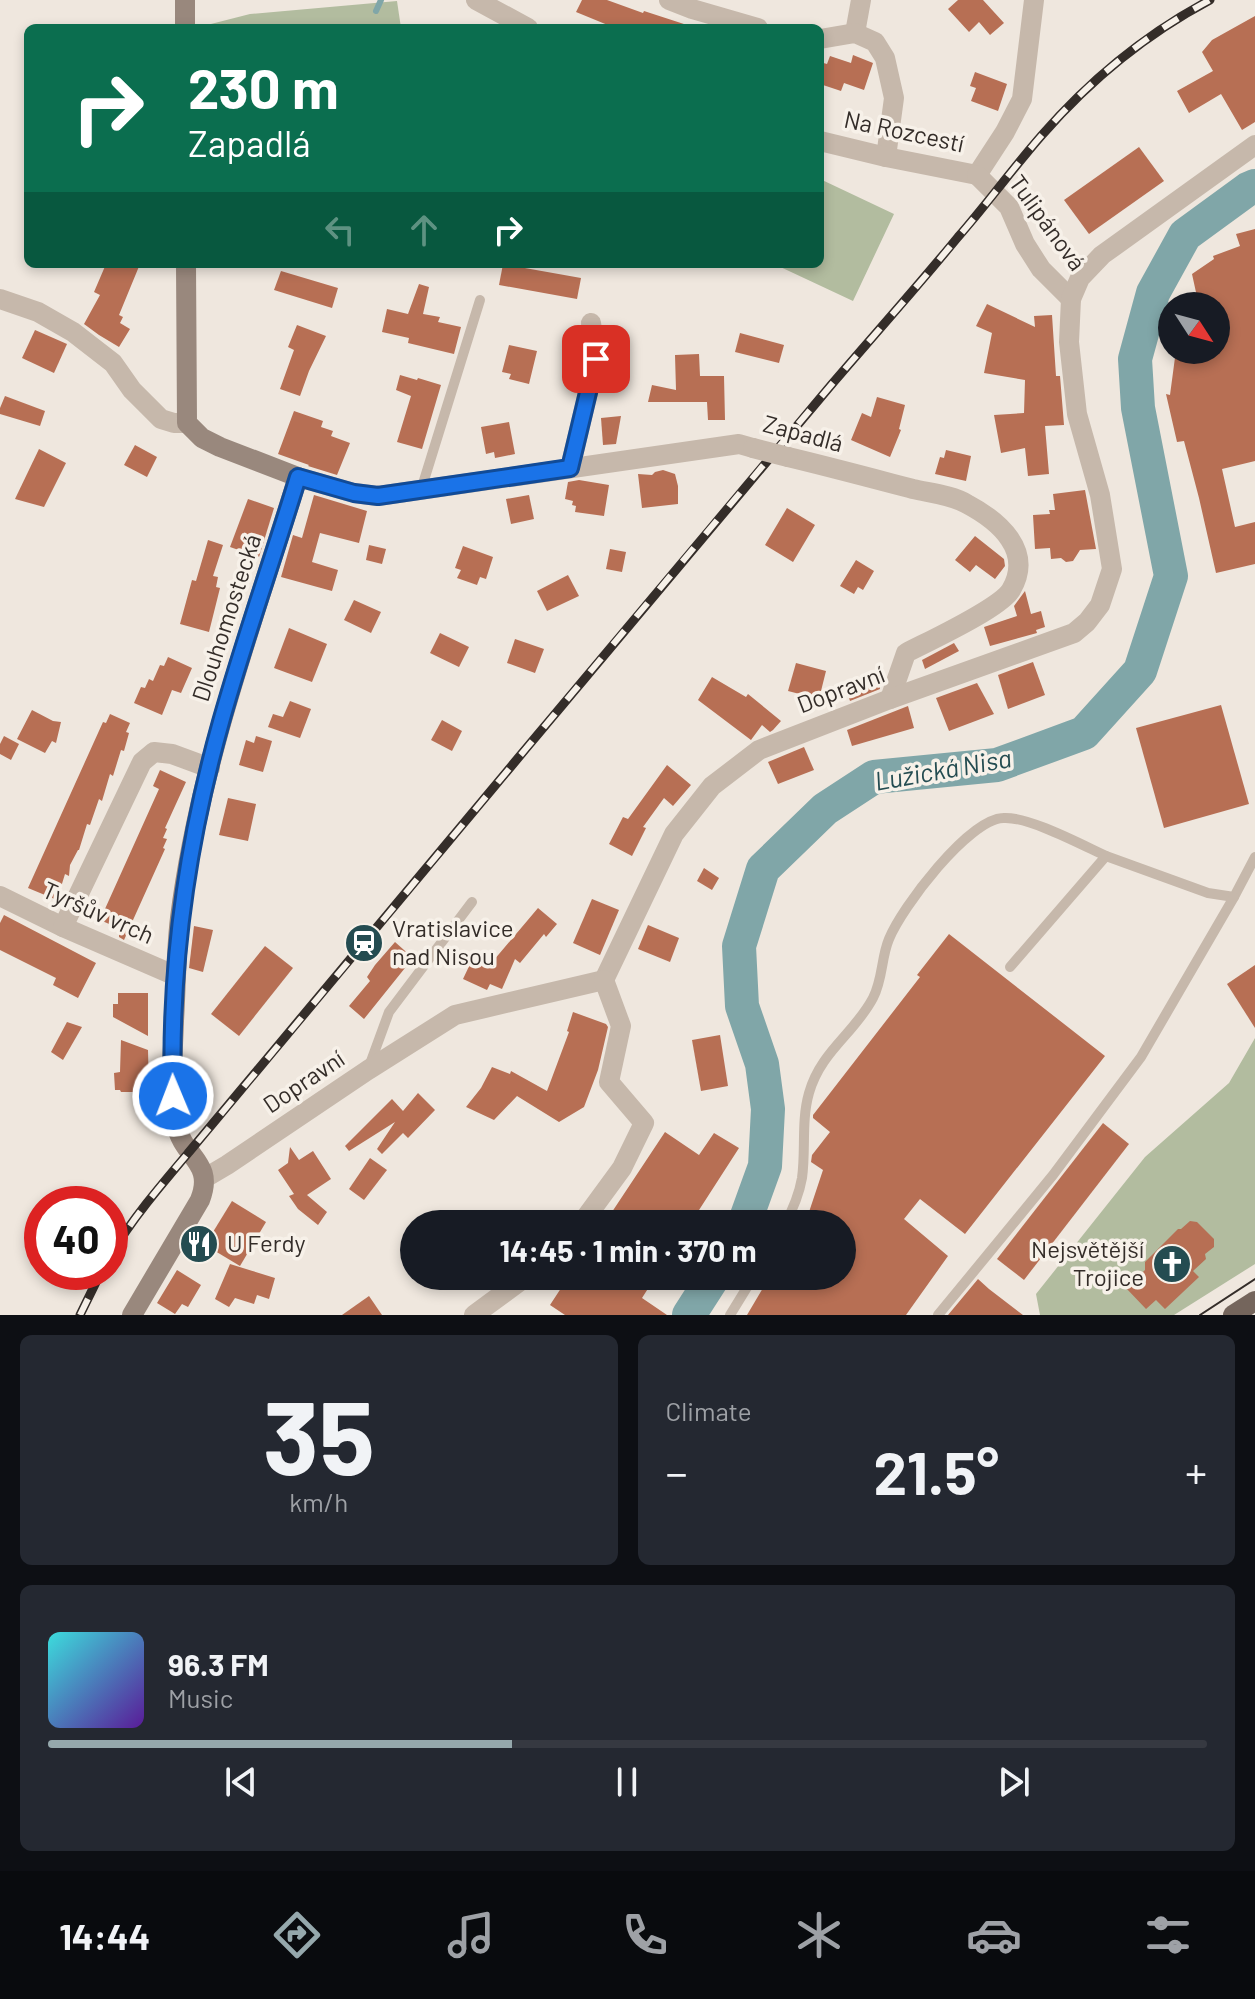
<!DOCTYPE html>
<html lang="en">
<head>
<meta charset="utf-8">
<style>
	:root { --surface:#171b24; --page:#242831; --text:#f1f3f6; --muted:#9ea1a6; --line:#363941; --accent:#95a8ac }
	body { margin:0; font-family:Barlow,sans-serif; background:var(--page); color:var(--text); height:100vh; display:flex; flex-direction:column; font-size:30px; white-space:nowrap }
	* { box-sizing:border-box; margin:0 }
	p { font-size:26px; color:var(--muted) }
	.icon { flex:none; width:44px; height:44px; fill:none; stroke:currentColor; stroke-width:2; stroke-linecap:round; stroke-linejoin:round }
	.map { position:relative; height:1315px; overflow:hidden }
	.details { display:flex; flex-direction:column; gap:20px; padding:20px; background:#0d0f14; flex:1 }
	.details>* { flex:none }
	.hud { position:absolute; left:24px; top:24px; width:800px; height:244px; border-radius:12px; box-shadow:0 4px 12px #0003; background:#0b6e4f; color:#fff; overflow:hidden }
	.needle { width:52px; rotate:126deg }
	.buttons { position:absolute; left:1158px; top:292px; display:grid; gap:16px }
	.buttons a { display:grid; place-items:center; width:72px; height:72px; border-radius:50%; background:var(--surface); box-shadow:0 4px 12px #0003; font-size:40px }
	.speed { position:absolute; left:24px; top:1186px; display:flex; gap:16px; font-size:40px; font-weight:700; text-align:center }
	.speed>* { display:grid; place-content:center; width:104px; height:104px; border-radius:50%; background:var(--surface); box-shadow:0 4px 12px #0003; line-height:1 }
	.speed .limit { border:12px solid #d22; background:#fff; color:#111 }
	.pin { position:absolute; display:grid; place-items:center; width:68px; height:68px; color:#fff; margin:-34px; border-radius:16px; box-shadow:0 4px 12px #0006 }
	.me { position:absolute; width:88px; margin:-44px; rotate:359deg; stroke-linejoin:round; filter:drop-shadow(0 0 6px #0008) }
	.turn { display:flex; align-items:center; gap:28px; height:168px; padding:0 32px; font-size:36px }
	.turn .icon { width:104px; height:104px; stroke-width:2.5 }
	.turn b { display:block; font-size:56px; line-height:68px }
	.lanes { display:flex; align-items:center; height:76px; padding:0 32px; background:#0003; justify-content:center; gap:40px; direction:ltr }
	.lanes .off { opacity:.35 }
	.big { font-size:60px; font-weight:700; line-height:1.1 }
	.details .card { flex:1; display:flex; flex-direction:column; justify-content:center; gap:12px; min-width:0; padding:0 28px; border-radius:12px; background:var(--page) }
	.details .dial { align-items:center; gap:0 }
	.dial b { font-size:104px; line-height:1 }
	.song { display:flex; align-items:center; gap:24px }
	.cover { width:96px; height:96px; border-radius:12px; background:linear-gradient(135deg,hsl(180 70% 55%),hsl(270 70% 35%)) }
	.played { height:8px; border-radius:4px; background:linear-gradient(90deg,var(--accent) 40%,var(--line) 40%) }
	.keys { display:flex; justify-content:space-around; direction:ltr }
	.heat { display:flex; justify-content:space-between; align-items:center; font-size:44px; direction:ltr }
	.details .tiles { flex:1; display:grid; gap:20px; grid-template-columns:1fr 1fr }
	.card:last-child { grid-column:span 2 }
	.trip { position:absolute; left:400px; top:1210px; width:456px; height:80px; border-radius:40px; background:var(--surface); box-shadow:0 4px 12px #0003; font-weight:700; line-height:80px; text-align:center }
	.tabs { display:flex; height:128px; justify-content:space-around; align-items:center; background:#090b0e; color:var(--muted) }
	.tabs .icon { width:56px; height:56px }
	.tabs .active { color:var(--accent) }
	.tabs b { font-size:36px; color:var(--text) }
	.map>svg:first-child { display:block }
	.green { fill:#b2bc9f }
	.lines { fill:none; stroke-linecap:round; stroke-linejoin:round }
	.stream { stroke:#80a6a8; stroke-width:6 }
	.river { stroke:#80a6a8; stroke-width:34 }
	.building { fill:#b76f54 }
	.lane { stroke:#c6b8ab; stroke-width:10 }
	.street { stroke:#c6b8ab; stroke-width:20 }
	.secondary { stroke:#99887d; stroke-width:20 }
	.primary { stroke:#74655c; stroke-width:20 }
	.tram { stroke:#342d29; stroke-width:2 }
	.rail-casing { stroke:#342d29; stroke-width:9 }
	.rail { stroke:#f7f1e9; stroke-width:6; stroke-dasharray:18; stroke-linecap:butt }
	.street-bridge { stroke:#c6b8ab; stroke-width:20 }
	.route-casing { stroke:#114b97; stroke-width:20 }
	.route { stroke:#1a73e8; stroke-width:14 }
	.labels { text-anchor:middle; stroke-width:7; stroke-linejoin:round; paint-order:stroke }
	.street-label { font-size:24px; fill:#342d29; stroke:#f7f1e9 }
	.poi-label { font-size:24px; fill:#342d29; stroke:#f7f1e9; text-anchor:start }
	.water-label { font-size:26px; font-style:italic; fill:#244c51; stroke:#f7f1e9 }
</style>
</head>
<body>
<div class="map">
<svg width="1255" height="1315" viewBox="0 0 1255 1315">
	<rect width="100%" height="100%" fill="#efe7de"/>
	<!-- green -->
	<g class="green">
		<path d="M397 1 401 28H203L207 25 250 14Z"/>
		<path d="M820 179 894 214 853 301 774 264H820Z"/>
		<path d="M1255 1038V1264L1174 1315H1040L1036 1294 1145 1157 1229 1083Z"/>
	</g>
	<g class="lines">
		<!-- stream -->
		<path class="stream" d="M376 11 381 0"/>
		<!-- river -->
		<g class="river">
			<path d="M744 1224 765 1166 768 1109 762 1064 742 1006 739 946 763 869 825 809 874 777 997 765 1084 733 1140 671 1171 576 1138 408 1135 359 1153 293 1185 235 1248 189 1255 186"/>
			<path d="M689 1315 714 1276"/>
		</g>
	</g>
	<!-- building -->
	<g class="building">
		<path d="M582 0H607L643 13 644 11 687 25V28H615L576 12Z"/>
		<path d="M958 0H983L1004 23 990 35 979 22 969 32 948 9Z"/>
		<path d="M1255 16V122L1242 130 1221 94 1189 113 1177 91 1213 71 1202 52 1212 40Z"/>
		<path d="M853 55 873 63 864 90 844 83 841 91 820 84V62L827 64 830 56 851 63Z"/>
		<path d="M975 72 1007 84 998 111 971 101 976 88 970 86Z"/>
		<path d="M1139 147 1164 181 1089 234 1064 200Z"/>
		<path d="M1255 229V461L1222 469 1235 527 1255 522V564L1216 573 1199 498 1184 441 1177 442 1166 394 1170 395 1176 350H1216V306H1199L1192 274 1214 259 1213 256 1240 246 1236 234Z"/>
		<path d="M106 264H140L119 315 123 317 120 323 130 329 119 347 99 335 84 324 100 295 94 292Z"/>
		<path d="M503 264 581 278 577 299 499 285Z"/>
		<path d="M281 271 338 288 332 308 274 290Z"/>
		<path d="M419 284 429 287 423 314 440 317 438 322 461 327 454 354 408 343 409 338 382 332 387 309 408 314Z"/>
		<path d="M987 304 1035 327 1034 316 1052 315 1056 376H1060L1064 425 1045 426 1049 474 1028 476 1025 448 1001 453 994 415 1024 413 1025 380 984 373 992 333 976 326Z"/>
		<path d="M297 325 326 336 309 371 300 396 280 389 294 350 288 347Z"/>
		<path d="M35 330 67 344 54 373 22 358Z"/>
		<path d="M740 333 784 345 779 363 735 352Z"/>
		<path d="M509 345 537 351 529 384 509 379 511 374 502 372Z"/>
		<path d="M699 354 700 376H724L725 420H708L707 402H648L652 385 676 390 675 355Z"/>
		<path d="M400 375 417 380 418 378 441 385 422 449 397 442 411 396 396 390Z"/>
		<path d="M5 396 45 411 40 426 0 414V408Z"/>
		<path d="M877 397 905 405 899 429 901 430 890 457 851 440 862 413 871 417Z"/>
		<path d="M294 411 323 421 321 427 333 431 331 436 350 443 337 475 308 466 309 465 278 454Z"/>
		<path d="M621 416 616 444 603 445 601 418Z"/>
		<path d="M509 422 515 454 495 458 494 452 486 454 481 427Z"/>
		<path d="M135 445 157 457 147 477 124 465Z"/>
		<path d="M39 449 66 463 44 507 15 499Z"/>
		<path d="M946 450 971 456 966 481 935 474 940 457 944 458Z"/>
		<path d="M663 470 675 474 678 486V504L642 508 638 474 652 475 655 472Z"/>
		<path d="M579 480 609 485 604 516 575 512 576 506 572 505 573 501 565 499 568 482Z"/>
		<path d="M1085 490 1096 549 1080 550 1073 561 1066 562 1061 558 1051 559 1050 548 1035 549 1033 515 1050 514 1049 510H1055L1053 494Z"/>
		<path d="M314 495 367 511 359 543 320 533 312 562 338 570 332 591 281 577 293 535 302 538Z"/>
		<path d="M529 495 534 519 511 524 506 499Z"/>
		<path d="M248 499 274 508 259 557 230 547Z"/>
		<path d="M787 508 815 525 793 562 765 545Z"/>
		<path d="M975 536 1004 559 1005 566 995 579 976 565 970 572 955 560Z"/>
		<path d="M208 540 223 545 213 576 218 577 216 587 220 588 209 632 180 624 192 580 196 581Z"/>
		<path d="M369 545 386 549 382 564 366 560Z"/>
		<path d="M463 546 493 557 486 579 480 577 477 585 457 578 461 570 455 568Z"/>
		<path d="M610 549 626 552 622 572 606 569Z"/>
		<path d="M856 560 874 571 863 590 858 587 854 594 840 586Z"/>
		<path d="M568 575 579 596 547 611 537 591Z"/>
		<path d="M1025 591 1031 614 1041 611 1045 627 1036 630 1037 633 990 646 984 627 1017 616 1014 606Z"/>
		<path d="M354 600 381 612 371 633 344 620Z"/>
		<path d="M289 628 327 644 312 682 274 668Z"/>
		<path d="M440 633 469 647 459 667 430 653Z"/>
		<path d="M515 639 544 649 535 673 507 663Z"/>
		<path d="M954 643 959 651 925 669 922 660Z"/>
		<path d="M168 657 192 668 181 693 172 690 162 715 134 703 141 687 145 688 149 679 153 681 160 665 164 666Z"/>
		<path d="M1033 662 1045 695 1008 709 998 675Z"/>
		<path d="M796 663 826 671 819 699 788 691Z"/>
		<path d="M712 677 746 697 748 694 781 721 773 730 770 732 762 725 751 740 698 700Z"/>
		<path d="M879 682 880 689 850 701 848 695Z"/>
		<path d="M977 683 994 714 949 731 936 698Z"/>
		<path d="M290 701 311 709 300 738 268 727 273 714 283 717Z"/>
		<path d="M1221 705 1249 804 1164 828 1136 728Z"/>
		<path d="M908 706 914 728 852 746 847 730Z"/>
		<path d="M32 710 53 721 61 722 56 743 52 741 45 753 17 739Z"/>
		<path d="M110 714 130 723 126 732 129 733 124 751 121 750 113 776 110 774 102 801 99 799 90 825 87 824 79 850H78L70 865 69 876 65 874 57 900 28 888 103 722 106 723Z"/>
		<path d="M442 720 462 731 452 751 431 740Z"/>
		<path d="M4 736 19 744 11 760 0 754V744Z"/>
		<path d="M256 736 272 741 263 772 239 765 246 740 254 743Z"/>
		<path d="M804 747 814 770 778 784 768 762Z"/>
		<path d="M667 765 691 785 673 806 664 798 643 827 646 828 632 856 609 844 623 817 628 819Z"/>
		<path d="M160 770 186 782 165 828 167 829 163 838 167 839 163 848 165 849 124 940 119 937V920L116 927 100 920 159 789 153 786Z"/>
		<path d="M228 798 256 804 248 841 219 835Z"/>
		<path d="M704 868 719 878 712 890 697 881Z"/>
		<path d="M592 899 619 910 600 955 573 943Z"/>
		<path d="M538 908 557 924 546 937 544 934 520 963 515 959 502 989 490 984 487 990 463 979 472 960 488 967Z"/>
		<path d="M4 915 96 963 78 998 53 985 56 978 0 950V923Z"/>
		<path d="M648 925 679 938 670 962 638 949Z"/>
		<path d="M194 926 213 930 203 972 189 968Z"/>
		<path d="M949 934 1105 1056 965 1234 920 1199 904 1219 948 1256 906 1315H747L770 1276H842V1224H802L809 1212 823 1170 811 1162 812 1155 830 1132 813 1118V1115L920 977 917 975Z"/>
		<path d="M395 942 413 958 364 1019 349 1006 370 981 367 977 375 965Z"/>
		<path d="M265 946 293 968 239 1036 211 1014Z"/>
		<path d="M1255 965V1028L1227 984Z"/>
		<path d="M118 993H148V1036L113 1017V1004H118Z"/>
		<path d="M573 1012 606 1024 608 1027 598 1070 584 1107 559 1122 517 1096 494 1120 466 1107 481 1088 492 1067 510 1074 511 1071 547 1091 569 1032 567 1031Z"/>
		<path d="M67 1022 82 1027 63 1060 51 1052Z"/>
		<path d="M720 1035 728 1086 701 1091 692 1040Z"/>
		<path d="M121 1040 148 1050 149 1092H121L120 1090H115L114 1073 120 1072Z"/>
		<path d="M418 1093 435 1110 408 1138 403 1133 382 1154 377 1149 395 1122 349 1151 345 1146 392 1099 403 1111Z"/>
		<path d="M1103 1123 1129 1144 1024 1280 997 1259Z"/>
		<path d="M665 1132 699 1155 714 1133 739 1148 690 1224H604Z"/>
		<path d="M290 1147 299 1160 313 1151 331 1179 307 1195 327 1212 318 1225 298 1209 289 1196 294 1194 278 1170 288 1163Z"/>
		<path d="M370 1158 387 1170 364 1200 349 1189Z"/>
		<path d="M232 1201 266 1222 240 1266 205 1245Z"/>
		<path d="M1190 1221 1197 1222 1214 1239V1247L1205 1254 1206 1259 1193 1271 1199 1277 1165 1309 1156 1300 1146 1309 1126 1288 1145 1270V1262L1178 1229H1181Z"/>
		<path d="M230 1264 275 1278 269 1299 257 1295 254 1304 235 1298 229 1307 215 1299Z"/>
		<path d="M177 1270 201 1285 188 1307 182 1304 175 1314 157 1303Z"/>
		<path d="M569 1276H656L642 1298 667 1315H565L550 1305Z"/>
		<path d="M978 1279 989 1289 1023 1315H948Z"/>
		<path d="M369 1296 382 1315H342Z"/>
	</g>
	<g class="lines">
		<!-- lane -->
		<g class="lane">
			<path d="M421 490 480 300"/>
			<path d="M1010 967 1106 856 1208 893 1234 897 1255 857"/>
			<path d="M370 1064 389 1012 472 902"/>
			<path d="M785 1224C793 1209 799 1195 802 1178 806 1150 801 1121 809 1093 821 1051 854 1034 873 998 883 979 881 958 889 939 902 907 968 820 1003 818 1028 816 1082 845 1106 856"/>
			<path d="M730 1315 754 1276"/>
			<path d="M938 1315 1053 1175 1141 1057 1234 897"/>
		</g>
		<!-- street -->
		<g class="street">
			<path d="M476 0 528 28"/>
			<path d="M669 0 692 9 758 28"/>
			<path d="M855 33 861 0"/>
			<path d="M820 39 855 33 875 42 885 58 894 98 886 157"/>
			<path d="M820 141 886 157 977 175"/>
			<path d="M977 175 1005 132 1022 99 1034 0"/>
			<path d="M977 175 1009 207 1025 244 1041 269 1071 299"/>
			<path d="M0 299 38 312 73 332 113 363 132 390 161 419 174 423H187"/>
			<path d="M788 457C830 467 871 478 913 489 930 493 952 495 967 504 999 521 1034 551 1011 590 999 609 929 641 906 653L890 699"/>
			<path d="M570 468 596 359 591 323"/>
			<path d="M298 477 354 493 378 496 739 444 753 448"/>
			<path d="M0 896 63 927 176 976"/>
			<path d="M63 927 142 762 154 752 172 754 210 768"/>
			<path d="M604 980 674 834 712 786 759 750 890 699 1074 633 1087 622 1100 605 1112 569 1100 495 1077 414 1069 342 1071 299 1080 278 1102 255 1255 145"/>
			<path d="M205 1178 227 1165 368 1070 455 1015 604 980"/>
			<path d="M581 1224 622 1168 644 1123 609 1082 621 1026 604 980"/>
			<path d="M474 1315 527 1276"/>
		</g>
		<!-- secondary -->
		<g class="secondary">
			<path d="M185 0V28"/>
			<path d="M132 1315 200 1200C215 1162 183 1158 176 1124 169 1091 173 1055 174 1021 176 987 176 952 180 918 199 766 253 622 298 477L220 447 202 438 187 423 186 264"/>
		</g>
		<!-- primary -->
		<path class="primary" d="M1233 1315 1255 1301"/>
		<!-- tram -->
		<path class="tram" d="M1200 1315 1255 1279"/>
		<defs>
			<g id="rail">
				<path d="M110 1256C132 1219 161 1185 189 1152 404 896 616 639 832 384 874 335 917 287 958 237 987 204 1013 168 1042 135 1090 80 1146 34 1210 0"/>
				<path d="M80 1315 101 1272"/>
			</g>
		</defs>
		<!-- rail casing -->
		<use href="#rail" class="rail-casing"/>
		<!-- rail -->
		<use href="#rail" class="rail"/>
		<!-- street-bridge -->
		<path class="street-bridge" d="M753 448 788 457"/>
	</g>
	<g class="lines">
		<defs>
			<path id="route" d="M173 1096C169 970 187 843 221 722 244 640 273 559 298 477L354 493 378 496 570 468 596 359"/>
		</defs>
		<!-- route casing -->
		<use href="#route" class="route-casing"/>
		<!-- route -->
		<use href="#route" class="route"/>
	</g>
	<!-- icons -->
	<defs>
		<symbol id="station-disc" viewBox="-11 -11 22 22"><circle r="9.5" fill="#244c51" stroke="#f7f1e9"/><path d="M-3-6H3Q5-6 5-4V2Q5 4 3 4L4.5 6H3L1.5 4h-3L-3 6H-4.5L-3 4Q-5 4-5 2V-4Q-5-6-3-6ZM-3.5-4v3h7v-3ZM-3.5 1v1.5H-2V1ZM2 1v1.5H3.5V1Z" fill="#fff"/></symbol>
		<symbol id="restaurant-disc" viewBox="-11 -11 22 22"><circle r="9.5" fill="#244c51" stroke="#f7f1e9"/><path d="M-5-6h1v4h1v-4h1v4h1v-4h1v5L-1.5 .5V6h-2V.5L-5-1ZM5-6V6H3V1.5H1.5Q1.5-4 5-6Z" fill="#fff"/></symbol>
		<symbol id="church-disc" viewBox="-11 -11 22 22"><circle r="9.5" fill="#244c51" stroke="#f7f1e9"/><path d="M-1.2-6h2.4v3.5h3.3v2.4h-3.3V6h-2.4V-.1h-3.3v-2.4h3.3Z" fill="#fff"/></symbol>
	</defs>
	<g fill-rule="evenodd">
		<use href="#station-disc" x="342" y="921" width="44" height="44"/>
		<use href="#restaurant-disc" x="177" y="1222" width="44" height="44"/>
		<use href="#church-disc" x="1150" y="1242" width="44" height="44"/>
	</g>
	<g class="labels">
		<!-- street labels -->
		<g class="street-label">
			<text transform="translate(904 132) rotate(12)" y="8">Na Rozcestí</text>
			<text transform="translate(1047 223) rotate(54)" y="8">Tulipánová</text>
			<text transform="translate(803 434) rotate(15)" y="8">Zapadlá</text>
			<text transform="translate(227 618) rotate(-72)" y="8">Dlouhomostecká</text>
			<text transform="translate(841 690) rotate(-21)" y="8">Dopravní</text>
			<text transform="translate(98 913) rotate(24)" y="8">Tyršův vrch</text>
			<text transform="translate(304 1082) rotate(-34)" y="8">Dopravní</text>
		</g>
		<!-- poi labels -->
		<g class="poi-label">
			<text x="392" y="937">Vratislavice<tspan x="392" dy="28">nad Nisou</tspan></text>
			<text x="227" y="1252">U Ferdy</text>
			<text x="1144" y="1258" text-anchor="end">Nejsvětější<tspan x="1144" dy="28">Trojice</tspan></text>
		</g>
		<!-- water labels -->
		<g class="water-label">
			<text transform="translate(943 770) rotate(-10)" y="9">Lužická Nisa</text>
		</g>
	</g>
</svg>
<div class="buttons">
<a><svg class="needle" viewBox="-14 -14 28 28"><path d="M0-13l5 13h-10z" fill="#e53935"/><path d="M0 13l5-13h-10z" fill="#9ea1a6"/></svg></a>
</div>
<div class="speed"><div class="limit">40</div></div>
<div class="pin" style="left:596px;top:359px;background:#d93025"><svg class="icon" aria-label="arrive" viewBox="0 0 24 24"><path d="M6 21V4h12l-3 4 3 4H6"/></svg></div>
<svg class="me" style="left:173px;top:1096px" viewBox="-20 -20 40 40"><circle r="17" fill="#1a73e8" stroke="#fff" stroke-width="3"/><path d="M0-11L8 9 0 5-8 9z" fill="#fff"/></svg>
<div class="trip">14:45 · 1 min · 370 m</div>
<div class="hud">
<div class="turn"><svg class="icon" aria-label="right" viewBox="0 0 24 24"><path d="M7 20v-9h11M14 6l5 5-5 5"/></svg><div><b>230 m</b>Zapadlá</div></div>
<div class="lanes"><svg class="icon off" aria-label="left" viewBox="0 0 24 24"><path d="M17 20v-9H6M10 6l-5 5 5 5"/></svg><svg class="icon off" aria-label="ahead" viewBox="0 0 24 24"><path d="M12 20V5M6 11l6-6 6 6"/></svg><svg class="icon" aria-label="right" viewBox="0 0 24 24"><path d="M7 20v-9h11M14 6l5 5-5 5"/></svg></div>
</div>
</div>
<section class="details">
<div class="tiles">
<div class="card dial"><b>35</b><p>km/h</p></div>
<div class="card"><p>Climate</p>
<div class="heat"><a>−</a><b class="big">21.5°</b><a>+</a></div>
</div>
<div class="card">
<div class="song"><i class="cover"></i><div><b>96.3 FM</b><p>Music</p></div></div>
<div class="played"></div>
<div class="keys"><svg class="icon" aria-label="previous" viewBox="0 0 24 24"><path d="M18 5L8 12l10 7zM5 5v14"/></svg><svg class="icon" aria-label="pause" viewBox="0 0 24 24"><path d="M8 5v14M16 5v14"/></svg><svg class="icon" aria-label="next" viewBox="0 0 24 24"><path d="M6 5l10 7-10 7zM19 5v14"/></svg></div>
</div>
</div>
</section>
<nav class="tabs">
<b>14:44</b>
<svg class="icon active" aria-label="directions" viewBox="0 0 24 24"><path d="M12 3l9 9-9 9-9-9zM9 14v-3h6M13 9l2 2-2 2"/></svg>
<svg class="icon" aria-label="music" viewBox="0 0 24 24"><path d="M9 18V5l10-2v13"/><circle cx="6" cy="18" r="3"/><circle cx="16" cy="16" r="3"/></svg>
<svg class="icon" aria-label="phone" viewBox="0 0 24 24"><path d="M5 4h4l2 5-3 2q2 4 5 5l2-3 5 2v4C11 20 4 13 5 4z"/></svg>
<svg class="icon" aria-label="climate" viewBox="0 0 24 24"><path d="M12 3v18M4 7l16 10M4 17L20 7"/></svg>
<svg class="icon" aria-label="car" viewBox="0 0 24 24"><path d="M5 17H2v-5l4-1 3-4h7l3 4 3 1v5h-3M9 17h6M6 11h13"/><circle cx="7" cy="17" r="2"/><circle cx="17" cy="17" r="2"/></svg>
<svg class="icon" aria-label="filters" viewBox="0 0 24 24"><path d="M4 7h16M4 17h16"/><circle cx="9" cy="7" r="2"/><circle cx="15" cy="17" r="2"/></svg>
</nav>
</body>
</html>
